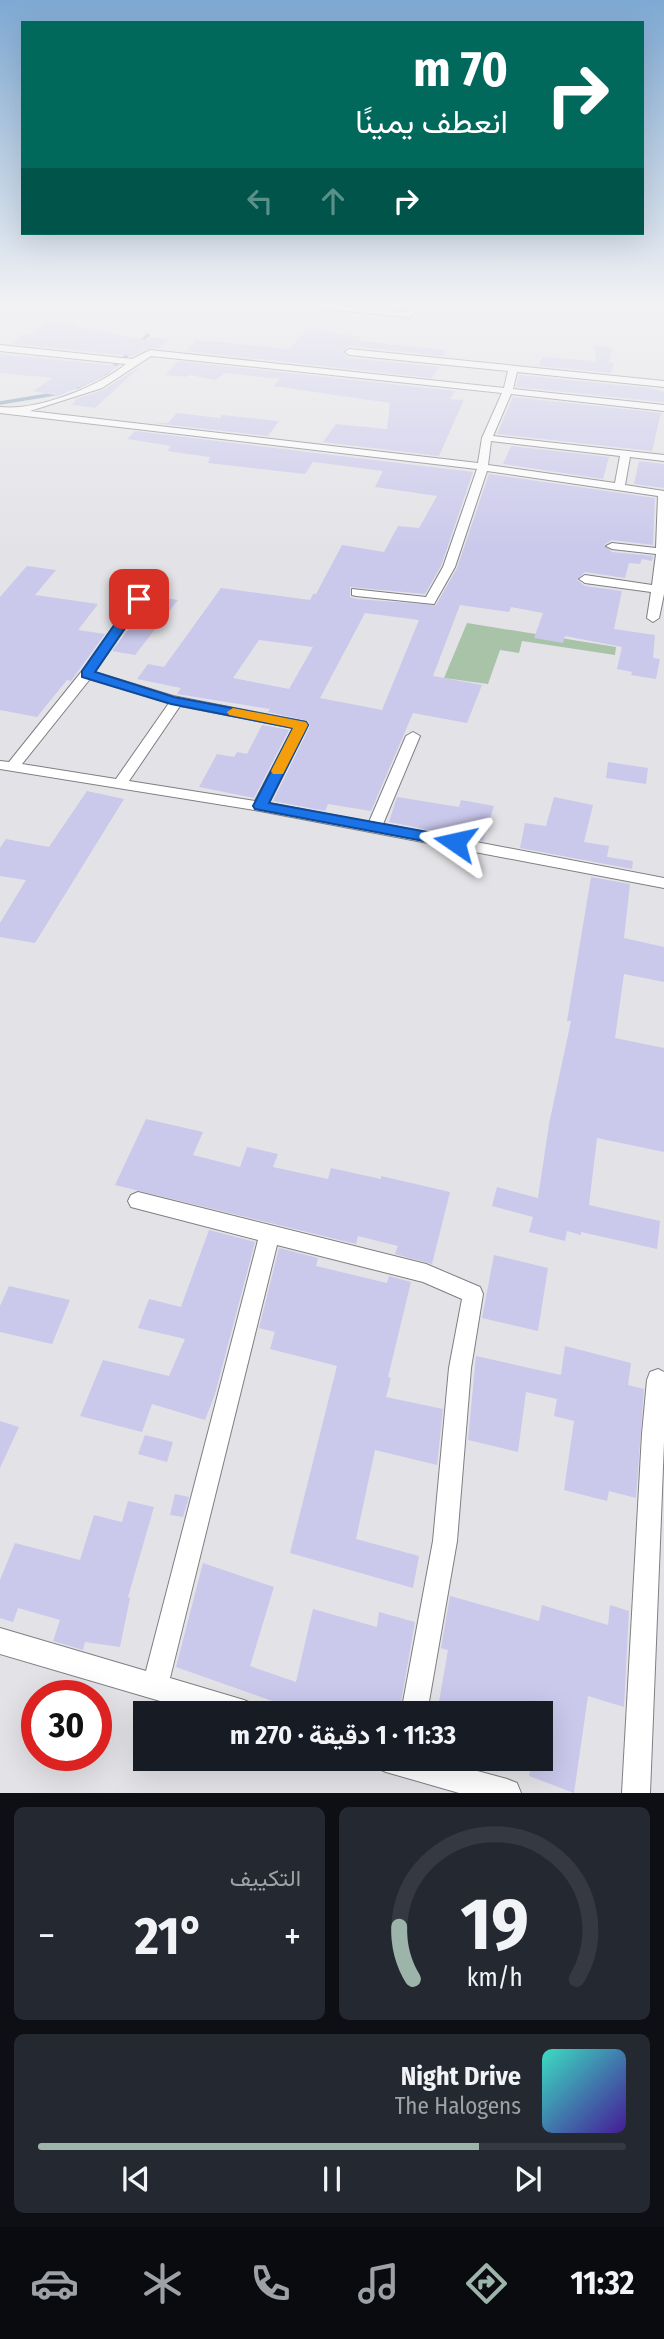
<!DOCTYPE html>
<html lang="ar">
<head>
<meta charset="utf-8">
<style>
	:root { --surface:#171b24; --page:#242831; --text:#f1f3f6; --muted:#9ea1a6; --line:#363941; --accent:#9cb4aa }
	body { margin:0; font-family:"Fira Sans Condensed",Vazirmatn,sans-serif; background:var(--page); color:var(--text); direction:rtl; height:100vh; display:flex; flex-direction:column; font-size:26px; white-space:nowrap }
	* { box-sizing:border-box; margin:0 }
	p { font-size:23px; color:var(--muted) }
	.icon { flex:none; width:38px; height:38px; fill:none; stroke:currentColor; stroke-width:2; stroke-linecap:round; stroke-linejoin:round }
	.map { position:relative; height:1793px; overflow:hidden; direction:ltr }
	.details { display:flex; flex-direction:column; gap:14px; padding:14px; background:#0d0f14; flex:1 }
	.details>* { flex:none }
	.hud { position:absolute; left:21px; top:21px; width:623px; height:214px; border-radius:0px; box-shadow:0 7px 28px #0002; direction:rtl; background:#00695c; color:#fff; overflow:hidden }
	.speed { position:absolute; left:21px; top:1680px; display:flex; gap:14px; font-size:35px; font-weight:700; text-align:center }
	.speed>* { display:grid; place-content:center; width:91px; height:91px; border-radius:50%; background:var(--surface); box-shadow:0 7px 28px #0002; line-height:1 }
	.speed .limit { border:10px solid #d22; background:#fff; color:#111 }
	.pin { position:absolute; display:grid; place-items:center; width:60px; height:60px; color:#fff; margin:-30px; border-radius:14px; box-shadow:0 4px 10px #0006 }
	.me { position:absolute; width:77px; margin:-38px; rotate:281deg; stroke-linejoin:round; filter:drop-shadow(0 0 5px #0008) }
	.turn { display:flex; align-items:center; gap:24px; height:147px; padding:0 21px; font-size:32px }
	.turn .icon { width:91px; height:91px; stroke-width:2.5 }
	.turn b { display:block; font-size:49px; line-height:60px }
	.lanes { display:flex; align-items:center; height:66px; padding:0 21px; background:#0003; justify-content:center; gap:35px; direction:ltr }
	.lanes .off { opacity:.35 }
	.big { font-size:52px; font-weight:700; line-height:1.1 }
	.details .tile { flex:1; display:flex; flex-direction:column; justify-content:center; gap:10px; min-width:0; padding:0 24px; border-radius:10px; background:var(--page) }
	.details .dial { align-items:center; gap:0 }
	.dial svg { height:182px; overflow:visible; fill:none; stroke:var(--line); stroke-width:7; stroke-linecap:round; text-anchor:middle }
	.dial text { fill:var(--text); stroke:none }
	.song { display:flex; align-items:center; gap:21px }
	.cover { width:84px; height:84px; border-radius:10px; background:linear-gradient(135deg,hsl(170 70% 55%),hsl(260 70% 35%)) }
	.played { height:7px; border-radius:4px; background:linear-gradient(90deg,var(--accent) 75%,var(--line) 75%) }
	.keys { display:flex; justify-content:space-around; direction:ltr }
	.heat { display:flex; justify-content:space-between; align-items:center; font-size:38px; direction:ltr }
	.details .tiles { flex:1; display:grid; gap:14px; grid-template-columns:1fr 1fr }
	.tile:last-child { grid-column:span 2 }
	.trip { position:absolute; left:133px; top:1701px; width:420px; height:70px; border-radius:0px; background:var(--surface); box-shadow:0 7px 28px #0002; font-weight:700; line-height:70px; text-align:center; direction:rtl }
	.tabs { display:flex; height:112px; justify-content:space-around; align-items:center; background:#090b0e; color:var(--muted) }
	.tabs .icon { width:49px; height:49px }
	.tabs .on { color:var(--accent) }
	.tabs b { font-size:32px; color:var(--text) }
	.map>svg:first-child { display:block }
	.green { fill:#a8c3a8 }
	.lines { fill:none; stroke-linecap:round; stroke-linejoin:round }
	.stream { stroke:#7f99b3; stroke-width:3.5 }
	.building { fill:#cac8eb; fill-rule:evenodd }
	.street-casing { stroke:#7f7f83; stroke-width:2 }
	.street { fill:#fff; fill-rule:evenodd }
	.route { fill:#1a73e8; stroke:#114b97; stroke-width:2 }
	.slow { fill:#f59e0b }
</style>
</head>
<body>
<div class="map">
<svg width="664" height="1793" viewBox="0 0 664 1793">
	<rect width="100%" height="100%" fill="#e3e3e7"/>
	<!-- green -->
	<path class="green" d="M467 623 616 647 615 655 522 641 519 653 500 650 488 684 444 678Z"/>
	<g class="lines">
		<!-- stream -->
		<g class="stream">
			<path d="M139 344 148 335"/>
			<path d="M77 387 106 373 131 352"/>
			<path d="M0 403 60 393"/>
		</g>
	</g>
	<!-- building -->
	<g class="building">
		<path d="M47 321 79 324 76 327 147 340 150 337 170 339 160 348H149L132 356 11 344 23 334 32 335Z"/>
		<path d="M307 329 361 337 358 341 446 350 443 356 349 346 342 352 349 358 439 367 432 378 186 351 196 340 290 349Z"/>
		<path d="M595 346 613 347 609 362 614 363 611 373 539 366 542 357 596 361Z"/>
		<path d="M0 354 119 366 98 379 58 396 33 391 53 378 0 373Z"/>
		<path d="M178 361 455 391 450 399 464 400 439 456 323 442 336 424 387 429 390 403 273 386 280 379 225 373 215 380 189 375 186 377 166 375Z"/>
		<path d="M141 366 95 408 72 405 76 399 103 390Z"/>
		<path d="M519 375 649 388 664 392V402L516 387Z"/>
		<path d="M513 397 661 413 652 451 497 434Z"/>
		<path d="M177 413 220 418 222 415 279 421 268 436 145 422 168 423Z"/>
		<path d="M135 431 473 472 441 566 425 594 350 587V597L356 599 436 605 457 568 489 474 655 498 653 545 612 540 604 545 612 552 653 556 652 561 642 559 640 564 629 563 625 578 585 572 577 580 585 586 622 591 614 629 655 635 653 658 660 659 656 679 631 675 632 672 617 669 622 647 565 636 563 643 534 638 543 613 511 607 509 612 460 605 433 676 482 685 467 723 413 713 371 811 328 804 325 811 273 801 310 726 308 721 268 712 270 709 177 694 181 688 137 679 148 664 164 667 221 588 310 600 313 594H316L342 545 384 552 398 526 419 528 437 496 375 487 383 471 313 462 305 474 208 463 210 457 167 451 171 446 127 439ZM365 613 419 620 382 710 320 698ZM259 640 313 647 289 689 233 678Z"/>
		<path d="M511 446 609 457 603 479 503 464Z"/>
		<path d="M639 461 664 464V488L634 484Z"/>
		<path d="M27 566 56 570 35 595 98 604 78 630 105 634 71 681 67 680 37 717 0 710V597Z"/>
		<path d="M154 596 178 600 135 655 112 651Z"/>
		<path d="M262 725 289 730 254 798 199 787 217 754 234 757 237 752 247 754Z"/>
		<path d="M608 762 648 768 646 784 606 778Z"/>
		<path d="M87 791 124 799 35 943 0 937V923L26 880 0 876V848L6 839 49 847Z"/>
		<path d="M397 797 459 807 461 800 494 806 483 841 389 822Z"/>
		<path d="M554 797 593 805 584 842 609 846 607 857 633 861 632 869 520 848 525 823 546 826Z"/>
		<path d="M591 877 630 884 624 938 664 947V982L624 974 615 1038 664 1048V1152L597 1138 589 1205 660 1221 657 1249 581 1232V1235L567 1231 565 1241 529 1232 533 1217 492 1206 497 1187 538 1198 549 1124 571 1021H567Z"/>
		<path d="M146 1119 203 1132 193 1155 240 1167 247 1147 278 1154 273 1167 328 1179 331 1168 381 1179V1176L450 1192 432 1264 395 1254 398 1246 358 1236 356 1244 115 1185Z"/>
		<path d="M209 1230 255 1242 215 1394 205 1420 152 1404 142 1432 80 1416 103 1360 169 1376 185 1339 138 1328 149 1299 181 1307Z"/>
		<path d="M279 1248 318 1258 316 1266 387 1283 389 1276 411 1282 388 1377 391 1378 386 1397 443 1409 437 1465 375 1450 356 1539 419 1556 413 1588 290 1553 337 1366 270 1349 275 1332 259 1328Z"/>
		<path d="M494 1255 548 1268 538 1331 482 1318Z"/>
		<path d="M9 1286 70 1300 52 1344 0 1332V1306Z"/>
		<path d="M565 1346 631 1363 628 1385 644 1389 636 1498 609 1491 607 1501 564 1490 574 1421 554 1416 557 1399 526 1392 518 1452 468 1440 476 1356 561 1375Z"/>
		<path d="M0 1421 19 1427 0 1468Z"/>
		<path d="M145 1435 173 1442 167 1462 138 1454Z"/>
		<path d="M175 1494 189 1497 183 1517 170 1515Z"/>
		<path d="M128 1501 154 1507 128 1597 130 1598 120 1647 85 1642 83 1650 53 1641 60 1620 18 1608 13 1622 0 1618V1580L15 1543 80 1560 94 1515 122 1522Z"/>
		<path d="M203 1563 274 1587 250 1666 296 1682 313 1609 377 1627 379 1612 415 1622 399 1713H372L355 1708 354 1713H306L176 1667Z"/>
		<path d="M450 1596 539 1621 542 1605 608 1625 610 1605 629 1611 624 1707 588 1696 574 1793 529 1776 532 1759H541V1713H437L448 1650 441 1648Z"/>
	</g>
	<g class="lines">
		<defs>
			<g id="street">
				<path d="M277 303H307L407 312 418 303H427L409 317 281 305Z"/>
				<path d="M0 345 132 359 150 350 504 388 508 371 349 355 345 352 349 349 664 381V387L517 372 513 389 664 405V411L511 394 493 436 664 455V461L630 457 625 485 664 491V594L659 618 653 622 647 618 651 592 585 583 579 579 585 575 652 585 656 554 612 549 606 546 612 543 656 548 658 496 487 471 455 567 434 604 356 596 352 595V589L426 597 443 567 477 469 0 413V407C37 411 98 387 126 364L0 351ZM151 356 502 393 482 438 478 463 30 411 102 388ZM491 441 620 456 615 483 488 465Z"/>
				<path d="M139 595 145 599 95 672 173 696 306 722 308 725 269 803 369 822 406 736 413 732 420 736 383 824 664 878V888L260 811 0 769V761L9 762 82 671 135 596ZM90 679 169 703 116 779 22 764ZM180 706 293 728 255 801 129 781Z"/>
				<path d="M138 1192 426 1264 480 1287 483 1294 471 1368 457 1541 427 1713H401L433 1541 449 1368 462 1299 423 1282 277 1245 170 1678 244 1700 253 1704 257 1713H201L0 1654V1628L146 1671 258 1240 131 1207 128 1201 131 1195Z"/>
				<path d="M658 1369 664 1372V1442L650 1793H622L642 1434 647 1380 650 1372Z"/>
				<path d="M373 1759H433L507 1779 517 1783 521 1793H459L386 1772 377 1768Z"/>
			</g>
		</defs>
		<!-- street casing -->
		<use href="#street" class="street-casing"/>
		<!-- street -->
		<use href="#street" class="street"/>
	</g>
	<!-- sky -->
	<linearGradient id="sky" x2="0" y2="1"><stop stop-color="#7ea9d3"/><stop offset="0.55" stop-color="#f2f2f4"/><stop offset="1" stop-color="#f2f2f4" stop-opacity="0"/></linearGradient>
	<rect width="664" height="554" fill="url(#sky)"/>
	<!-- route -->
	<path class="route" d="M139 596 145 599 95 672 174 697 306 722 308 725 269 803 455 837 461 839 463 842 461 846 455 847 255 809 253 806 293 728 171 704 82 677V671L134 597Z"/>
	<!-- slow -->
	<path class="slow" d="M233 708 306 722 308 725 283 774H273L271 771 293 728 229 715 227 712Z"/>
</svg>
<div class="speed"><div class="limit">30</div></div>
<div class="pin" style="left:139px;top:599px;background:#d93025"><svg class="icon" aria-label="arrive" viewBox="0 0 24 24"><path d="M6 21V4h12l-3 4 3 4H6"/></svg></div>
<svg class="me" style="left:455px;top:842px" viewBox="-20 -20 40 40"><path d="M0-17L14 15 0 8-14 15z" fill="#1a73e8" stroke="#fff" stroke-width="4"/></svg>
<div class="trip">11:33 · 1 دقيقة · 270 m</div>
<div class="hud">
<div class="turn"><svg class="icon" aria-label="right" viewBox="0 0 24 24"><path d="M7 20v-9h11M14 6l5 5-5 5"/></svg><div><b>70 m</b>انعطف يمينًا</div></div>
<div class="lanes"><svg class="icon off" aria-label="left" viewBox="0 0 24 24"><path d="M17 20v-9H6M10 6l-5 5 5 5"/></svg><svg class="icon off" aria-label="ahead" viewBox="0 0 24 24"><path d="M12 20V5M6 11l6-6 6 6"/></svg><svg class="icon" aria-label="right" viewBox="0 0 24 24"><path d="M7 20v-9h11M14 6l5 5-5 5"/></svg></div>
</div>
</div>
<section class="details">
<div class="tiles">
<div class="tile dial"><svg viewBox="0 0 100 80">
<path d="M14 69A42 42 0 1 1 86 69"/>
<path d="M14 69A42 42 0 0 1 8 46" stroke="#9cb4aa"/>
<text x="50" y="56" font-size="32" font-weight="700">19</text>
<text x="50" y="72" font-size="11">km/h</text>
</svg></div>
<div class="tile"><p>التكييف</p>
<div class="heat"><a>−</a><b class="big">21°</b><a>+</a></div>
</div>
<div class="tile">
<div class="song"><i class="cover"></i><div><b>Night Drive</b><p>The Halogens</p></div></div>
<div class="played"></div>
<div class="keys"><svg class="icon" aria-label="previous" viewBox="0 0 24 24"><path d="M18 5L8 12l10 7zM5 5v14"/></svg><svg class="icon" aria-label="pause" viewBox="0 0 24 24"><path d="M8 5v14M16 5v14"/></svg><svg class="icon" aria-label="next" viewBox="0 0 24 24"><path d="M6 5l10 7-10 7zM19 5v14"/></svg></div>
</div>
</div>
</section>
<nav class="tabs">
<b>11:32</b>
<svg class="icon on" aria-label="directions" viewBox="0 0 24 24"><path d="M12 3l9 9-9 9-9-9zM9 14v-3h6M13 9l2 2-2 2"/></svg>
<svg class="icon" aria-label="music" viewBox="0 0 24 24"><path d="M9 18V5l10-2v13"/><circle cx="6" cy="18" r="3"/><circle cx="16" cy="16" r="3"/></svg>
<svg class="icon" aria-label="phone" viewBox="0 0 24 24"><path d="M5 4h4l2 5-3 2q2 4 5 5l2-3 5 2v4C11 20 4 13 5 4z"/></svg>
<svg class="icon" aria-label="climate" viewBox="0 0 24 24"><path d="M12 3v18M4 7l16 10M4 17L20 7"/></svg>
<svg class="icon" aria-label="car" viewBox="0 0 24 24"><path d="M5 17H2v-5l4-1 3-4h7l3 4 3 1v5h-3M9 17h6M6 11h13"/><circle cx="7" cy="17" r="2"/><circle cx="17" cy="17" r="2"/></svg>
</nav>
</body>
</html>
